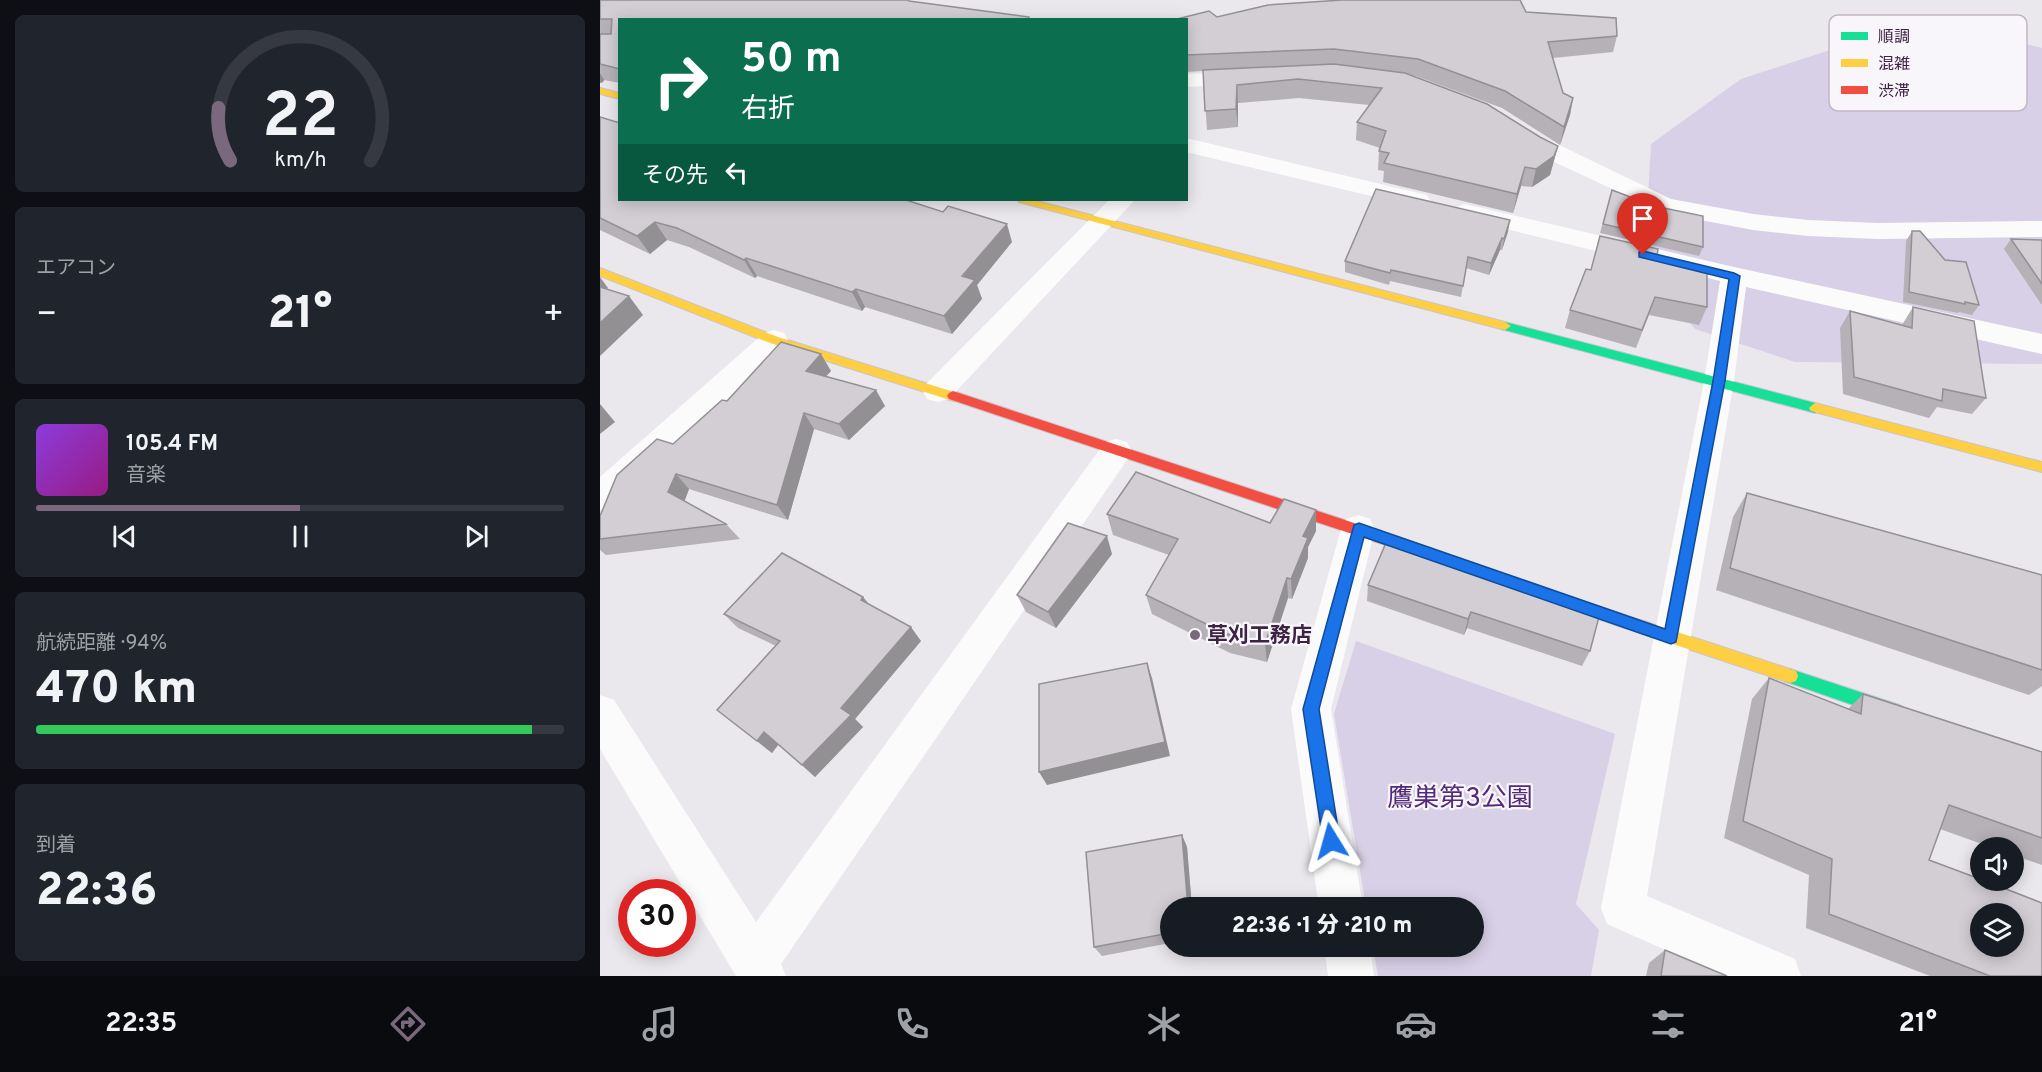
<!DOCTYPE html>
<html lang="ja">
<head>
<meta charset="utf-8">
<style>
	:root { --surface:#171b24; --page:#20242c; --text:#f1f3f6; --muted:#9ea1a6; --line:#363941; --accent:#7a687e }
	body { margin:0; font-family:Overpass,"Noto Sans JP",sans-serif; background:var(--page); color:var(--text); height:100vh; display:flex; flex-direction:column; font-size:22px; white-space:nowrap }
	* { box-sizing:border-box; margin:0 }
	p { font-size:20px; color:var(--muted) }
	.icon { flex:none; width:33px; height:33px; fill:none; stroke:currentColor; stroke-width:2; stroke-linecap:round; stroke-linejoin:round }
	.map { position:relative; flex:1; overflow:hidden }
	.details { display:flex; flex-direction:column; gap:15px; padding:15px; background:#0d0f14; width:600px }
	.details>* { flex:none }
	.top-card { position:absolute; left:18px; top:18px; width:570px; height:183px; border-radius:0px; box-shadow:0 3px 15px #0003; background:#0b6e4f; color:#fff; overflow:hidden }
	.controls { position:absolute; left:1370px; top:837px; display:grid; gap:12px }
	.controls a { display:grid; place-items:center; width:54px; height:54px; border-radius:50%; background:var(--surface); box-shadow:0 3px 15px #0003; font-size:30px }
	.speed { position:absolute; left:18px; top:879px; display:flex; gap:12px; font-size:30px; font-weight:700; text-align:center }
	.speed>* { display:grid; place-content:center; width:78px; height:78px; border-radius:50%; background:var(--surface); box-shadow:0 3px 15px #0003; line-height:1 }
	.speed .limit { border:9px solid #d22; background:#fff; color:#111 }
	.pin { position:absolute; display:grid; place-items:center; width:51px; height:51px; color:#fff; margin:-62px -26px; border-radius:50% 50% 50% 0; rotate:-45deg; box-shadow:0 0 6px #0007 }
	.pin .icon { rotate:45deg }
	.me { position:absolute; width:66px; margin:-33px; rotate:352deg; stroke-linejoin:round; filter:drop-shadow(0 0 4px #0008) }
	.turn { display:flex; align-items:center; gap:21px; height:126px; padding:0 24px; font-size:27px }
	.turn .icon { width:78px; height:78px; stroke-width:2.5 }
	.turn b { display:block; font-size:42px; line-height:51px }
	.then { display:flex; align-items:center; height:57px; padding:0 24px; background:#0003; gap:12px; font-size:22px }
	.big { font-size:45px; font-weight:800; line-height:1.1 }
	.details .widget { flex:1; display:flex; flex-direction:column; justify-content:center; gap:9px; min-width:0; padding:0 21px; border-radius:9px; background:var(--page) }
	.details .dial { align-items:center; gap:0 }
	.dial svg { height:156px; overflow:visible; fill:none; stroke:var(--line); stroke-width:7; stroke-linecap:round; text-anchor:middle }
	.dial text { fill:var(--text); stroke:none }
	.song { display:flex; align-items:center; gap:18px }
	.cover { width:72px; height:72px; border-radius:9px; background:linear-gradient(135deg,hsl(270 70% 55%),hsl(310 70% 35%)) }
	.played { height:6px; border-radius:3px; background:linear-gradient(90deg,var(--accent) 50%,var(--line) 50%) }
	.keys { display:flex; justify-content:space-around; direction:ltr }
	.heat { display:flex; justify-content:space-between; align-items:center; font-size:33px; direction:ltr }
	.charge { height:9px; border-radius:4px; background:linear-gradient(90deg,#34c759 94%,var(--line) 0) }
	.trip { position:absolute; left:560px; top:897px; width:324px; height:60px; border-radius:30px; background:var(--surface); box-shadow:0 3px 15px #0003; font-weight:800; line-height:60px; text-align:center }
	.dock { display:flex; height:96px; justify-content:space-around; align-items:center; background:#090b0e; color:var(--muted) }
	.dock .icon { width:42px; height:42px }
	.dock .selected { color:var(--accent) }
	.dock b { font-size:27px; color:var(--text) }
	main { display:flex; flex:1; min-height:0 }
	.map>svg:first-child { display:block }
	.green { fill:#d8d0e6 }
	.lines { fill:none; stroke-linecap:round; stroke-linejoin:round }
	.fast-casing { stroke:#cac4cd; stroke-width:2 }
	.slow-casing { stroke:#cac4cd; stroke-width:2 }
	.jam-casing { stroke:#cac4cd; stroke-width:2 }
	.street { fill:#fcfbfc; fill-rule:evenodd }
	.fast { fill:#16e098; fill-rule:evenodd }
	.slow { fill:#ffcf43; fill-rule:evenodd }
	.jam { fill:#f24e42; fill-rule:evenodd }
	.wall { fill:#b5b1b6 }
	.shaded-wall { fill:#939094 }
	.building { fill:#d2ced4; stroke:#939094; stroke-width:1.5; fill-rule:evenodd }
	.route { fill:#1a73e8; stroke:#114b97; stroke-width:1.5 }
	.poi-dot { fill:#7a687e; stroke:#f9f6fb; stroke-width:2 }
	.labels { text-anchor:middle; stroke-width:4.5; stroke-linejoin:round; paint-order:stroke }
	.poi-label { font-size:21px; font-weight:bold; fill:#3d2343; stroke:#f9f6fb; text-anchor:start }
	.near-park-label { font-size:26px; fill:#512a7c; stroke:#f9f6fb }
	.key { fill:#f9f6fb; stroke:#c1b7c4; stroke-width:1.5 }
	.key-label { font-size:16px; fill:#3d2343 }
</style>
</head>
<body>
<main>
<section class="details">
<div class="widget dial"><svg viewBox="0 0 100 80">
<path d="M14 69A42 42 0 1 1 86 69"/>
<path d="M14 69A42 42 0 0 1 8 42" stroke="#7a687e"/>
<text x="50" y="56" font-size="32" font-weight="700">22</text>
<text x="50" y="72" font-size="11">km/h</text>
</svg></div>
<div class="widget"><p>エアコン</p>
<div class="heat"><a>−</a><b class="big">21°</b><a>+</a></div>
</div>
<div class="widget">
<div class="song"><i class="cover"></i><div><b>105.4 FM</b><p>音楽</p></div></div>
<div class="played"></div>
<div class="keys"><svg class="icon" aria-label="previous" viewBox="0 0 24 24"><path d="M18 5L8 12l10 7zM5 5v14"/></svg><svg class="icon" aria-label="pause" viewBox="0 0 24 24"><path d="M8 5v14M16 5v14"/></svg><svg class="icon" aria-label="next" viewBox="0 0 24 24"><path d="M6 5l10 7-10 7zM19 5v14"/></svg></div>
</div>
<div class="widget"><p>航続距離 · 94%</p><b class="big">470 km</b><div class="charge"></div></div>
<div class="widget"><p>到着</p><b class="big">22:36</b></div>
</section>
<div class="map">
<svg width="1442" height="976" viewBox="0 0 1442 976">
	<rect width="100%" height="100%" fill="#eae7ed"/>
	<!-- green -->
	<g class="green">
		<path d="M1383 33 1442 48V364L1195 362 1095 329 1044 265 1051 144 1141 79 1273 36Z"/>
		<path d="M756 641 1015 734 976 904 999 930 991 976H778L773 947 873 946V908L766 907 734 714Z"/>
	</g>
	<g class="lines">
		<defs>
			<g id="fast">
				<path d="M905 322 1215 403 1221 408 1215 413 901 329 899 326 901 323Z"/>
				<path d="M1190 669 1299 705 1305 708 1307 713 1305 718 1299 721 1184 681 1182 676 1184 671Z"/>
			</g>
			<g id="slow">
				<path d="M0 88 20 93V99L0 94Z"/>
				<path d="M418 200H433L905 322 911 326 905 330 419 202Z"/>
				<path d="M0 268 178 337 357 393 359 396 353 401 170 343 0 276Z"/>
				<path d="M1215 403 1442 462V472L1211 411 1209 408Z"/>
				<path d="M958 593 1190 669 1196 671 1198 676 1196 681 1190 683 953 604 951 599 953 594Z"/>
			</g>
			<path id="jam" d="M353 391 830 548 835 550 837 554 835 558 830 560 349 399 347 396 349 393Z"/>
		</defs>
		<!-- fast casing -->
		<use href="#fast" class="fast-casing"/>
		<!-- slow casing -->
		<use href="#slow" class="slow-casing"/>
		<!-- jam casing -->
		<use href="#jam" class="jam-casing"/>
		<!-- street -->
		<g class="street">
			<path d="M648 72 656 73 659 78 656 83 586 87V74Z"/>
			<path d="M918 125 1071 199 1153 214 1208 220 1278 223 1442 221V237L1278 239 1208 236 1153 230 1064 213 937 154 910 137 906 132 910 127Z"/>
			<path d="M586 138 827 195 830 200 827 205 818 207 586 152Z"/>
			<path d="M509 200H535L349 399 338 402 327 399 323 391 327 383Z"/>
			<path d="M865 204 1134 267 1442 334V354L1146 287 1134 381 1047 896 1195 959 1201 976H1124L1007 924 1001 908 1104 381 1120 281 856 217 852 212 856 207Z"/>
			<path d="M174 330 184 333 188 340 184 347 12 506 0 510V477L164 333Z"/>
			<path d="M516 439 527 442 532 451 527 460 181 964 186 976H136L0 749V695L14 700 156 922 505 442Z"/>
			<path d="M758 515 770 519 775 529 731 709 763 908H719L691 709 741 529 746 519Z"/>
			<path d="M724 946H770L774 976H728Z"/>
		</g>
		<!-- fast -->
		<use href="#fast" class="fast"/>
		<!-- slow -->
		<use href="#slow" class="slow"/>
		<!-- jam -->
		<use href="#jam" class="jam"/>
	</g>
	<!-- wall -->
	<g class="wall">
		<path d="M0 0 309 1 20 20V83L4 80 3 82 0 83Z"/>
		<path d="M926 12 1017 36 1013 52 953 58 963 93 973 98 970 115 960 145 902 108 816 76 810 75 958 146 950 175 932 187 921 186 913 213 783 182 784 171 778 170 779 151 780 148 756 140 757 122 769 105 699 98 638 103V127L607 130 603 71 586 72V20L617 17Z"/>
		<path d="M0 117 20 200 412 242 377 285 382 299 352 334 265 307 262 311 157 276 155 278 89 247 67 240 50 254 0 230Z"/>
		<path d="M1012 190 1103 247 1099 256 1000 233Z"/>
		<path d="M910 220 902 250H900L889 275 866 268 861 297 790 281 789 285 745 272V261Z"/>
		<path d="M1312 231 1379 305 1372 315 1359 312 1358 313 1303 302 1306 241Z"/>
		<path d="M1411 239 1442 240V304H1441L1404 249Z"/>
		<path d="M1057 256 1107 307 1099 325 1049 315 1036 348 965 328 970 310Z"/>
		<path d="M1313 307 1386 398 1372 414 1337 407 1329 418 1243 394 1240 328 1250 311 1302 325Z"/>
		<path d="M231 371 226 376 285 406 249 440 214 429 188 520 89 489 84 501 126 524 140 539 6 555 0 550V516L73 444Z"/>
		<path d="M1147 493 1442 575V686L1429 695 1116 590 1133 517Z"/>
		<path d="M507 514 670 523 716 531 708 547V558L692 599 688 598 667 662 630 653 552 614 546 595 569 555 513 535Z"/>
		<path d="M788 538 990 651 982 666 867 628 864 635 767 601 768 585Z"/>
		<path d="M512 554 456 628 426 612 417 595Z"/>
		<path d="M263 597 269 604 321 641 255 719 263 727 215 777 178 744 172 753 117 710 176 646 138 628 124 614Z"/>
		<path d="M1169 678 1248 709 1263 694 1442 752V865L1413 855V848H1393L1340 829 1329 860 1442 976H1330L1206 928 1209 875 1124 838 1152 699Z"/>
		<path d="M582 835 587 847 592 908H570V943L502 956 494 947Z"/>
		<path d="M1065 950 1127 976H1046L1049 963Z"/>
	</g>
	<!-- shaded-wall -->
	<g class="shaded-wall">
		<path d="M0 73 4 80 3 82 0 83Z"/>
		<path d="M637 85 638 103V127L636 109Z"/>
		<path d="M973 98 970 115 960 145 964 127Z"/>
		<path d="M958 146 950 175 932 187 936 169Z"/>
		<path d="M925 167 921 186 913 213 917 194Z"/>
		<path d="M910 220 908 232 902 250 904 239Z"/>
		<path d="M55 222 67 240 50 254 37 236Z"/>
		<path d="M407 224 412 242 377 285 382 299 352 334 344 316 362 276Z"/>
		<path d="M902 238 900 250 889 275 891 263Z"/>
		<path d="M146 258 157 276 155 278 144 260Z"/>
		<path d="M0 277 8 288 0 294Z"/>
		<path d="M256 289 265 307 262 311 252 292Z"/>
		<path d="M29 296 43 315 0 356V323Z"/>
		<path d="M221 354 231 371 216 387 206 371Z"/>
		<path d="M276 390 285 406 249 440 239 424Z"/>
		<path d="M0 404 15 422 0 434Z"/>
		<path d="M204 413 214 429 188 520 177 505Z"/>
		<path d="M76 474 89 489 82 508 68 492Z"/>
		<path d="M716 510V531L708 547V558L692 599 691 579 703 536Z"/>
		<path d="M507 536 512 554 456 628 448 612Z"/>
		<path d="M687 578 688 598 667 662 665 644Z"/>
		<path d="M263 597 274 611 261 600Z"/>
		<path d="M871 612 867 628 864 635 868 619Z"/>
		<path d="M311 627 321 641 255 719 263 727 215 777 202 765 241 708Z"/>
		<path d="M547 663 552 678 570 756 447 785 439 772Z"/>
		<path d="M164 732 179 744 172 753 157 741Z"/>
		<path d="M582 835 587 847 592 908H588Z"/>
	</g>
	<!-- building -->
	<g class="building">
		<path d="M0 0H308L309 1 429 17 428 20H20V69L0 64V34H11L12 19H0Z"/>
		<path d="M742 0H920L926 12 1016 18 1017 36 948 42 963 93 973 98 964 127 905 91 818 59 734 49 586 55V20H573L609 11 617 17 668 5Z"/>
		<path d="M734 64 805 73 887 104 940 137 958 146 954 156 936 169 925 167 917 194 784 163 789 153 779 151 786 131 757 122 782 88 698 79 637 85 636 109 605 111 603 70Z"/>
		<path d="M0 117 20 123V200H306L343 212 348 206 407 224 362 276 375 280 344 316 256 289 252 292 146 258 144 260 77 228 55 222 37 236 0 218Z"/>
		<path d="M776 189 910 220 904 239 902 238 891 263 868 257 863 286 791 270 790 273 745 261Z"/>
		<path d="M1012 190 1054 206 1103 216V247L1003 224Z"/>
		<path d="M1312 231H1320L1345 260 1366 262 1379 305 1365 302V304L1309 292Z"/>
		<path d="M1000 236 1058 249 1057 256 1107 270V307L1055 297 1042 330 970 310 986 269 991 270Z"/>
		<path d="M1411 239 1442 240V284Z"/>
		<path d="M0 287 29 296 0 323Z"/>
		<path d="M1313 307 1374 321 1386 398 1343 389 1342 401 1254 377 1250 311 1312 328Z"/>
		<path d="M181 342 221 354 206 371 276 390 239 424 204 413 177 505 76 474 68 492 126 524 0 539V516L17 475 57 439 73 444 122 400 127 401Z"/>
		<path d="M536 472 670 523 684 499 716 510 703 536 708 538 691 579 687 578 665 644 627 634 546 595 578 539 507 514Z"/>
		<path d="M1147 493 1442 575V670L1130 568Z"/>
		<path d="M468 523 507 536 448 612 417 595Z"/>
		<path d="M788 538 1000 613 990 651 871 612 868 619 768 585Z"/>
		<path d="M182 553 263 597 261 600 311 627 241 708 251 715 202 765 164 732 157 741 117 710 180 641 124 614Z"/>
		<path d="M547 663 565 742 439 772V684Z"/>
		<path d="M1169 678 1261 714 1263 694 1442 752V838L1349 805 1329 860 1380 879V880H1383L1442 903V976H1390L1229 914 1232 859 1143 821ZM1380 914H1413V946H1380Z"/>
		<path d="M582 835 588 908H570V933L494 947 486 852Z"/>
		<path d="M1065 950 1127 976H1061Z"/>
	</g>
	<!-- route -->
	<path class="route" d="M1043 251 1134 273 1140 276 1125 381 1076 642 1071 644 764 537 719 709 740 841 737 848 731 850 724 848 703 709 754 525 759 523 1065 629 1113 381 1129 279 1039 257V252Z"/>
	<!-- markers -->
	<circle class="poi-dot" cx="595" cy="635" r="6"/>
	<g class="labels">
		<!-- poi labels -->
		<g class="poi-label">
			<text x="607" y="642">草刈工務店</text>
		</g>
		<!-- near-park labels -->
		<g class="near-park-label">
			<text x="860" y="806">鷹巣第3公園</text>
		</g>
	</g>
	<!-- legend -->
	<rect x="1229" y="15" width="198" height="96" rx="9" class="key"/>
	<rect x="1241" y="32" width="27" height="8" fill="#16e098"/>
	<rect x="1241" y="59" width="27" height="8" fill="#ffcf43"/>
	<rect x="1241" y="86" width="27" height="8" fill="#f24e42"/>
	<g class="key-label">
		<text x="1278" y="42">順調</text>
		<text x="1278" y="69">混雑</text>
		<text x="1278" y="96">渋滞</text>
	</g>
</svg>
<div class="controls">
<a><svg class="icon" aria-label="sound" viewBox="0 0 24 24"><path d="M4 9h4l5-4v14l-5-4H4zM17 9q2 3 0 6"/></svg></a>
<a><svg class="icon" aria-label="layers" viewBox="0 0 24 24"><path d="M12 4l9 5-9 5-9-5zM3 14l9 5 9-5"/></svg></a>
</div>
<div class="speed"><div class="limit">30</div></div>
<div class="pin" style="left:1043px;top:255px;background:#d93025"><svg class="icon" aria-label="arrive" viewBox="0 0 24 24"><path d="M6 21V4h12l-3 4 3 4H6"/></svg></div>
<svg class="me" style="left:731px;top:841px" viewBox="-20 -20 40 40"><path d="M0-17L14 15 0 8-14 15z" fill="#1a73e8" stroke="#fff" stroke-width="4"/></svg>
<div class="trip">22:36 · 1 分 · 210 m</div>
<div class="top-card">
<div class="turn"><svg class="icon" aria-label="right" viewBox="0 0 24 24"><path d="M7 20v-9h11M14 6l5 5-5 5"/></svg><div><b>50 m</b>右折</div></div>
<div class="then">その先<svg class="icon" aria-label="left" viewBox="0 0 24 24"><path d="M17 20v-9H6M10 6l-5 5 5 5"/></svg></div>
</div>
</div>
</main>
<nav class="dock">
<b>22:35</b>
<svg class="icon selected" aria-label="directions" viewBox="0 0 24 24"><path d="M12 3l9 9-9 9-9-9zM9 14v-3h6M13 9l2 2-2 2"/></svg>
<svg class="icon" aria-label="music" viewBox="0 0 24 24"><path d="M9 18V5l10-2v13"/><circle cx="6" cy="18" r="3"/><circle cx="16" cy="16" r="3"/></svg>
<svg class="icon" aria-label="phone" viewBox="0 0 24 24"><path d="M5 4h4l2 5-3 2q2 4 5 5l2-3 5 2v4C11 20 4 13 5 4z"/></svg>
<svg class="icon" aria-label="climate" viewBox="0 0 24 24"><path d="M12 3v18M4 7l16 10M4 17L20 7"/></svg>
<svg class="icon" aria-label="car" viewBox="0 0 24 24"><path d="M5 17H2v-5l4-1 3-4h7l3 4 3 1v5h-3M9 17h6M6 11h13"/><circle cx="7" cy="17" r="2"/><circle cx="17" cy="17" r="2"/></svg>
<svg class="icon" aria-label="filters" viewBox="0 0 24 24"><path d="M4 7h16M4 17h16"/><circle cx="9" cy="7" r="2"/><circle cx="15" cy="17" r="2"/></svg>
<b>21°</b>
</nav>
</body>
</html>
